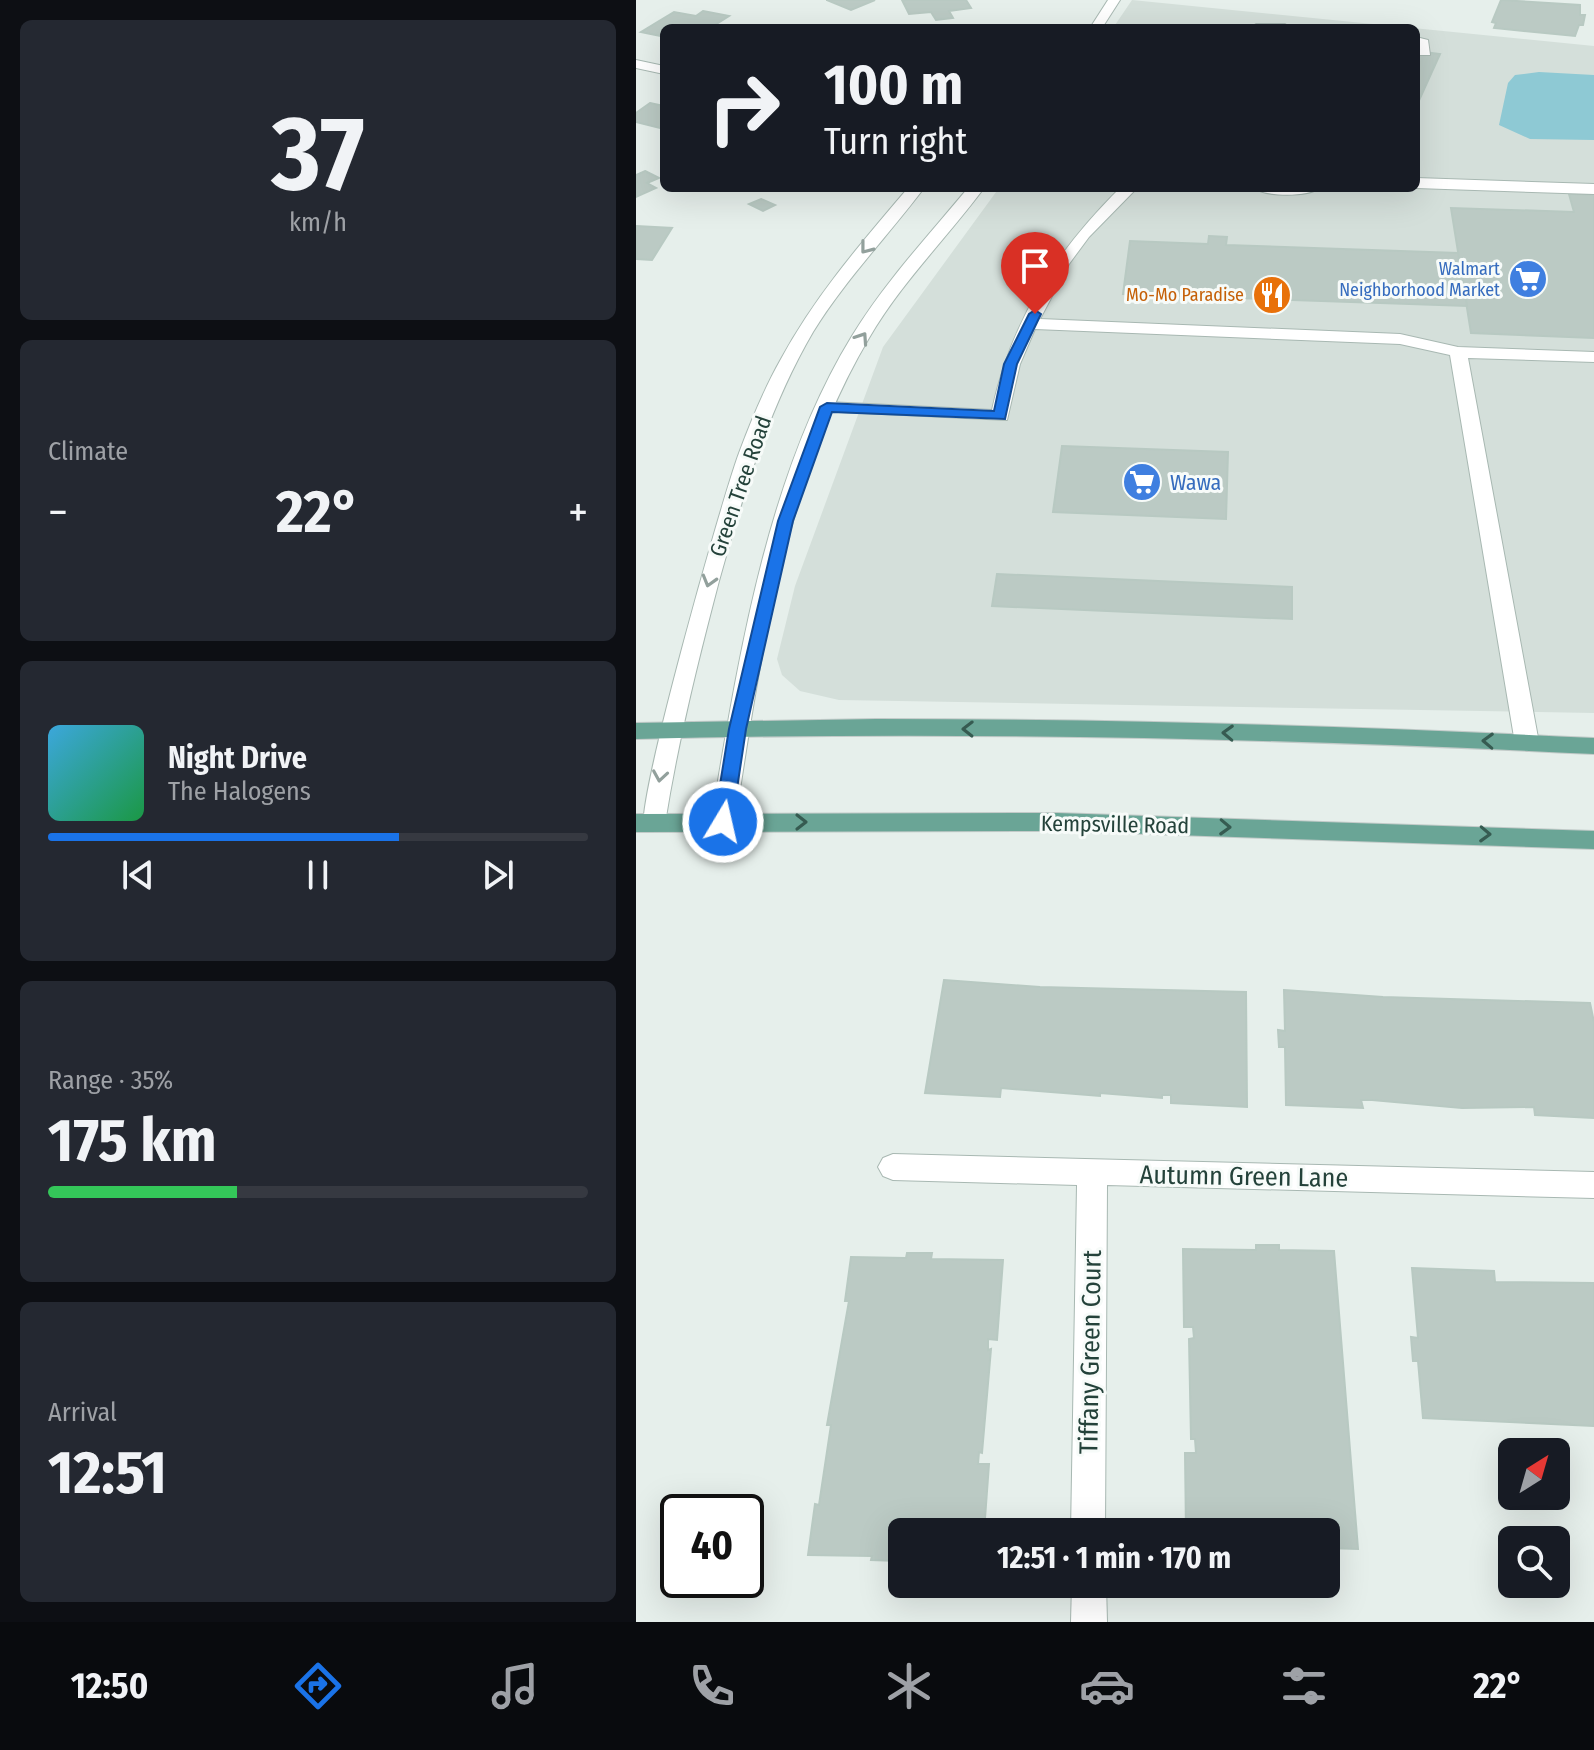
<!DOCTYPE html>
<html lang="en">
<head>
<meta charset="utf-8">
<style>
	:root { --surface:#171b24; --page:#242831; --text:#f1f3f6; --muted:#9ea1a6; --line:#363941; --accent:#1a73e8 }
	body { margin:0; font-family:"Fira Sans Condensed",sans-serif; background:var(--page); color:var(--text); height:100vh; display:flex; flex-direction:column; font-size:30px; white-space:nowrap }
	* { box-sizing:border-box; margin:0 }
	p { font-size:26px; color:var(--muted) }
	.icon { flex:none; width:44px; height:44px; fill:none; stroke:currentColor; stroke-width:2; stroke-linecap:round; stroke-linejoin:round }
	.map { position:relative; flex:1; overflow:hidden }
	.details { display:flex; flex-direction:column; gap:20px; padding:20px; background:#0d0f14; width:636px }
	.details>* { flex:none }
	.top-card { position:absolute; left:24px; top:24px; width:760px; height:168px; border-radius:12px; box-shadow:0 8px 32px #0002; background:#171b24; color:var(--text); overflow:hidden }
	.needle { width:52px; rotate:37deg }
	.fabs { position:absolute; left:862px; top:1438px; display:grid; gap:16px }
	.fabs a { display:grid; place-items:center; width:72px; height:72px; border-radius:12px; background:var(--surface); box-shadow:0 8px 32px #0002; font-size:40px }
	.speed { position:absolute; left:24px; top:1494px; display:flex; gap:16px; font-size:40px; font-weight:700; text-align:center }
	.speed>* { display:grid; place-content:center; width:104px; height:104px; border-radius:50%; background:var(--surface); box-shadow:0 8px 32px #0002; line-height:1 }
	.speed .limit { border:4px solid #111; border-radius:12px; background:#fff; color:#111 }
	.pin { position:absolute; display:grid; place-items:center; width:68px; height:68px; color:#fff; margin:-82px -34px; border-radius:50% 50% 50% 0; rotate:-45deg; box-shadow:0 0 8px #0007 }
	.pin .icon { rotate:45deg }
	.me { position:absolute; width:88px; margin:-44px; rotate:9deg; stroke-linejoin:round; filter:drop-shadow(0 0 6px #0008) }
	.turn { display:flex; align-items:center; gap:28px; height:168px; padding:0 32px; font-size:36px }
	.turn .icon { width:104px; height:104px; stroke-width:2.5 }
	.turn b { display:block; font-size:56px; line-height:68px }
	.big { font-size:60px; font-weight:700; line-height:1.1 }
	.details .tile { flex:1; display:flex; flex-direction:column; justify-content:center; gap:12px; min-width:0; padding:0 28px; border-radius:12px; background:var(--page) }
	.details .dial { align-items:center; gap:0 }
	.dial b { font-size:104px; line-height:1 }
	.song { display:flex; align-items:center; gap:24px }
	.cover { width:96px; height:96px; border-radius:12px; background:linear-gradient(135deg,hsl(200 70% 55%),hsl(140 70% 35%)) }
	.played { height:8px; border-radius:4px; background:linear-gradient(90deg,var(--accent) 65%,var(--line) 65%) }
	.keys { display:flex; justify-content:space-around; direction:ltr }
	.heat { display:flex; justify-content:space-between; align-items:center; font-size:44px; direction:ltr }
	.charge { height:12px; border-radius:6px; background:linear-gradient(90deg,#34c759 35%,var(--line) 0) }
	.trip { position:absolute; left:252px; top:1518px; width:452px; height:80px; border-radius:12px; background:var(--surface); box-shadow:0 8px 32px #0002; font-weight:700; line-height:80px; text-align:center }
	.tabs { display:flex; height:128px; justify-content:space-around; align-items:center; background:#090b0e; color:var(--muted) }
	.tabs .icon { width:56px; height:56px }
	.tabs .current { color:var(--accent) }
	.tabs b { font-size:36px; color:var(--text) }
	main { display:flex; flex:1; min-height:0 }
	.map>svg:first-child { display:block }
	.built { fill:#d4dfda }
	.water { fill:#8ec9d4 }
	.building { fill:#bbcac4; stroke:#b8c9c2; stroke-width:2 }
	.lines { fill:none; stroke-linecap:round; stroke-linejoin:round }
	.service-casing { stroke:#a8b8b2; stroke-width:2 }
	.minor-casing { stroke:#a8b8b2; stroke-width:2 }
	.tertiary-casing { stroke:#a8b8b2; stroke-width:2 }
	.primary-casing { stroke:#c2cac8; stroke-width:2 }
	.service { fill:#fff; fill-rule:evenodd }
	.minor { fill:#fff; fill-rule:evenodd }
	.tertiary { fill:#fff; fill-rule:evenodd }
	.primary { fill:#6aa596; fill-rule:evenodd }
	.oneway { stroke:#92a09c }
	.oneway2 { stroke:#365b51 }
	.route { fill:#1a73e8; stroke:#114b97; stroke-width:2 }
	.labels { text-anchor:middle; stroke-width:6; stroke-linejoin:round; paint-order:stroke }
	.far-shop-label { font-size:18px; fill:#366cbe; stroke:#f7fbf9; text-anchor:end }
	.far-food-label { font-size:18px; fill:#c56008; stroke:#f7fbf9; text-anchor:end }
	.shop-label { font-size:22px; fill:#366cbe; stroke:#f7fbf9; text-anchor:start }
	.street-label { font-size:22px; fill:#24423a; stroke:#f7fbf9 }
	.near-street-label { font-size:26px; fill:#24423a; stroke:#f7fbf9 }
</style>
</head>
<body>
<main>
<section class="details">
<div class="tile dial"><b>37</b><p>km/h</p></div>
<div class="tile"><p>Climate</p>
<div class="heat"><a>−</a><b class="big">22°</b><a>+</a></div>
</div>
<div class="tile">
<div class="song"><i class="cover"></i><div><b>Night Drive</b><p>The Halogens</p></div></div>
<div class="played"></div>
<div class="keys"><svg class="icon" aria-label="previous" viewBox="0 0 24 24"><path d="M18 5L8 12l10 7zM5 5v14"/></svg><svg class="icon" aria-label="pause" viewBox="0 0 24 24"><path d="M8 5v14M16 5v14"/></svg><svg class="icon" aria-label="next" viewBox="0 0 24 24"><path d="M6 5l10 7-10 7zM19 5v14"/></svg></div>
</div>
<div class="tile"><p>Range · 35%</p><b class="big">175 km</b><div class="charge"></div></div>
<div class="tile"><p>Arrival</p><b class="big">12:51</b></div>
</section>
<div class="map">
<svg width="958" height="1622" viewBox="0 0 958 1622">
	<rect width="100%" height="100%" fill="#e6efeb"/>
	<!-- built -->
	<path class="built" d="M496 0 958 46V713L203 700 164 691 146 675 141 659 159 586 247 347 363 188H780V28H477Z"/>
	<!-- water -->
	<path class="water" d="M903 72 958 75V140L894 139 863 125 872 83 879 75Z"/>
	<!-- building -->
	<g class="building">
		<path d="M191 0H190H239L215 10Z"/>
		<path d="M266 0H330L335 8 313 11 317 18 300 20 295 12 273 14Z"/>
		<path d="M865 0 944 5V15H949L947 25H943L939 36 858 28 860 23 856 22Z"/>
		<path d="M67 11 93 16 74 28H28L25 36 5 32 38 12 60 16Z"/>
		<path d="M780 51 804 54 780 107Z"/>
		<path d="M14 103 28 106V129L0 122V113Z"/>
		<path d="M9 171 23 178 11 183 20 188 0 197V175Z"/>
		<path d="M933 194 958 195V338L835 333 815 208 938 212Z"/>
		<path d="M125 199 139 205 127 211 113 204Z"/>
		<path d="M0 226 36 228 16 260 0 259Z"/>
		<path d="M573 236 591 237 590 245 822 253 831 306 487 294 494 241 572 244Z"/>
		<path d="M426 446 592 452 590 519 417 512Z"/>
		<path d="M361 574 656 587V619L356 606Z"/>
		<path d="M308 980 404 987 610 992 611 1107 535 1103V1095H526V1098L464 1093V1096L365 1088 364 1097 289 1093Z"/>
		<path d="M648 990 747 997 954 1003 958 1022V1118L899 1115 898 1107 826 1108 736 1100H725L727 1108 650 1105 649 1047H643L642 1030 649 1031Z"/>
		<path d="M620 1245H643V1250L698 1251 722 1549 690 1548V1532H550L549 1453H560L559 1439H555L553 1339 558 1338 557 1327H548L547 1249 620 1250Z"/>
		<path d="M271 1253H296L295 1259 367 1260 361 1340 352 1339V1350L355 1349 346 1453 343 1452 342 1464H353L348 1532H266L263 1561 235 1560 236 1556 172 1555 179 1504 183 1505 195 1425H191L213 1301H209L215 1257 270 1258Z"/>
		<path d="M776 1268 858 1271 859 1282 958 1283V1426L787 1418 782 1361H777L775 1337 782 1338Z"/>
	</g>
	<g class="lines">
		<defs>
			<g id="service">
				<path d="M620 24H649L655 28H614Z"/>
				<path d="M780 37 792 40 794 55H784Z"/>
				<path d="M780 178 958 184V194L780 188Z"/>
				<path d="M484 188H501L453 237 433 264 404 319 764 334 822 347 958 352V362L832 358 903 743 899 749 891 751 879 743 814 355 764 344 399 329 384 364 371 420 185 411 182 407 191 402 356 410C376 319 419 253 484 188Z"/>
				<path d="M618 188H684C672 197 630 197 618 188Z"/>
			</g>
			<g id="minor">
				<path d="M0 60 28 66V74L0 68Z"/>
				<path d="M257 1154 958 1172V1198L471 1185 469 1532H435L441 1185 257 1180 247 1176 242 1167 247 1158Z"/>
				<path d="M436 1584H470L471 1622H435Z"/>
			</g>
			<g id="tertiary">
				<path d="M472 0H484L466 28H454Z"/>
				<path d="M272 188H288C251 237 209 280 177 332 132 409 107 495 83 581 62 661 42 741 29 823L26 829H8C0 802 86 499 103 453 115 421 128 389 145 359 179 296 226 242 272 188Z"/>
				<path d="M332 188H348C310 239 265 283 233 338 148 481 124 660 99 822L96 828H78L75 822C102 662 130 476 216 336 249 282 292 236 332 188Z"/>
			</g>
			<g id="primary">
				<path d="M240 719C479 719 719 726 958 738V754C639 738 320 731 0 739V723Z"/>
				<path d="M421 813 958 831V849L421 831 0 832V814Z"/>
			</g>
		</defs>
		<!-- service casing -->
		<use href="#service" class="service-casing"/>
		<!-- minor casing -->
		<use href="#minor" class="minor-casing"/>
		<!-- tertiary casing -->
		<use href="#tertiary" class="tertiary-casing"/>
		<!-- primary casing -->
		<use href="#primary" class="primary-casing"/>
		<!-- service -->
		<use href="#service" class="service"/>
		<!-- minor -->
		<use href="#minor" class="minor"/>
		<!-- tertiary -->
		<use href="#tertiary" class="tertiary"/>
		<!-- primary -->
		<use href="#primary" class="primary"/>
	</g>
	<!-- one-way arrows -->
	<defs><path id="oneway-chevron" d="M-2-3.5L2.5 0L-2 3.5" fill="none" stroke-width="1.6" stroke-linecap="round" stroke-linejoin="round" transform="scale(2)"/></defs>
	<g class="oneway">
		<use href="#oneway-chevron" transform="translate(230 248) rotate(128)"/>
		<use href="#oneway-chevron" transform="translate(226 338) rotate(-56)"/>
		<use href="#oneway-chevron" transform="translate(73 581) rotate(106)"/>
		<use href="#oneway-chevron" transform="translate(24 776) rotate(99)"/>
	</g>
	<g class="oneway2">
		<use href="#oneway-chevron" transform="translate(332 729) rotate(-179)"/>
		<use href="#oneway-chevron" transform="translate(592 733) rotate(-178)"/>
		<use href="#oneway-chevron" transform="translate(852 741) rotate(-178)"/>
		<use href="#oneway-chevron" transform="translate(165 822)"/>
		<use href="#oneway-chevron" transform="translate(589 827) rotate(2)"/>
		<use href="#oneway-chevron" transform="translate(849 834) rotate(2)"/>
	</g>
	<!-- route -->
	<path class="route" d="M399 310 405 314 381 364 369 419 196 412 157 521 110 729 96 822 93 827H80L78 822 93 729 142 521 184 407 191 403 358 411 368 364 393 314Z"/>
	<!-- icons -->
	<defs>
		<symbol id="supermarket-disc" viewBox="-11 -11 22 22"><circle r="9.5" fill="#3f7fe0" stroke="#f7fbf9"/><path d="M-6-5.5h2.5l.6 2H6L4.5 2H-2.5L-4.4-4H-6ZM-1.5 3.2a1.3 1.3 0 1 0 .1 0ZM3 3.2a1.3 1.3 0 1 0 .1 0Z" fill="#fff"/></symbol>
		<symbol id="restaurant-disc" viewBox="-11 -11 22 22"><circle r="9.5" fill="#e8710a" stroke="#f7fbf9"/><path d="M-5-6h1v4h1v-4h1v4h1v-4h1v5L-1.5 .5V6h-2V.5L-5-1ZM5-6V6H3V1.5H1.5Q1.5-4 5-6Z" fill="#fff"/></symbol>
	</defs>
	<g fill-rule="evenodd">
		<use href="#supermarket-disc" x="870" y="257" width="44" height="44"/>
		<use href="#restaurant-disc" x="614" y="273" width="44" height="44"/>
		<use href="#supermarket-disc" x="484" y="460" width="44" height="44"/>
	</g>
	<g class="labels">
		<!-- far-shop labels -->
		<g class="far-shop-label">
			<text x="864" y="275">Walmart<tspan x="864" dy="21">Neighborhood Market</tspan></text>
		</g>
		<!-- far-food labels -->
		<g class="far-food-label">
			<text x="608" y="301">Mo-Mo Paradise</text>
		</g>
		<!-- shop labels -->
		<g class="shop-label">
			<text x="534" y="490">Wawa</text>
		</g>
		<!-- street labels -->
		<g class="street-label">
			<text transform="translate(104 486) rotate(-71)" y="8">Green Tree Road</text>
			<text transform="translate(479 824) rotate(1)" y="8">Kempsville Road</text>
		</g>
		<!-- near-street labels -->
		<g class="near-street-label">
			<text transform="translate(608 1176) rotate(1)" y="9">Autumn Green Lane</text>
			<text transform="translate(454 1352) rotate(-89)" y="9">Tiffany Green Court</text>
		</g>
	</g>
</svg>
<div class="fabs">
<a><svg class="needle" viewBox="-14 -14 28 28"><path d="M0-13l5 13h-10z" fill="#e53935"/><path d="M0 13l5-13h-10z" fill="#9ea1a6"/></svg></a>
<a><svg class="icon" aria-label="search" viewBox="0 0 24 24"><circle cx="10" cy="10" r="6"/><path d="M15 15l6 6"/></svg></a>
</div>
<div class="speed"><div class="limit">40</div></div>
<div class="pin" style="left:399px;top:314px;background:#d93025"><svg class="icon" aria-label="arrive" viewBox="0 0 24 24"><path d="M6 21V4h12l-3 4 3 4H6"/></svg></div>
<svg class="me" style="left:87px;top:822px" viewBox="-20 -20 40 40"><circle r="17" fill="#1a73e8" stroke="#fff" stroke-width="3"/><path d="M0-11L8 9 0 5-8 9z" fill="#fff"/></svg>
<div class="trip">12:51 · 1 min · 170 m</div>
<div class="top-card">
<div class="turn"><svg class="icon" aria-label="right" viewBox="0 0 24 24"><path d="M7 20v-9h11M14 6l5 5-5 5"/></svg><div><b>100 m</b>Turn right</div></div>
</div>
</div>
</main>
<nav class="tabs">
<b>12:50</b>
<svg class="icon current" aria-label="directions" viewBox="0 0 24 24"><path d="M12 3l9 9-9 9-9-9zM9 14v-3h6M13 9l2 2-2 2"/></svg>
<svg class="icon" aria-label="music" viewBox="0 0 24 24"><path d="M9 18V5l10-2v13"/><circle cx="6" cy="18" r="3"/><circle cx="16" cy="16" r="3"/></svg>
<svg class="icon" aria-label="phone" viewBox="0 0 24 24"><path d="M5 4h4l2 5-3 2q2 4 5 5l2-3 5 2v4C11 20 4 13 5 4z"/></svg>
<svg class="icon" aria-label="climate" viewBox="0 0 24 24"><path d="M12 3v18M4 7l16 10M4 17L20 7"/></svg>
<svg class="icon" aria-label="car" viewBox="0 0 24 24"><path d="M5 17H2v-5l4-1 3-4h7l3 4 3 1v5h-3M9 17h6M6 11h13"/><circle cx="7" cy="17" r="2"/><circle cx="17" cy="17" r="2"/></svg>
<svg class="icon" aria-label="filters" viewBox="0 0 24 24"><path d="M4 7h16M4 17h16"/><circle cx="9" cy="7" r="2"/><circle cx="15" cy="17" r="2"/></svg>
<b>22°</b>
</nav>
</body>
</html>
